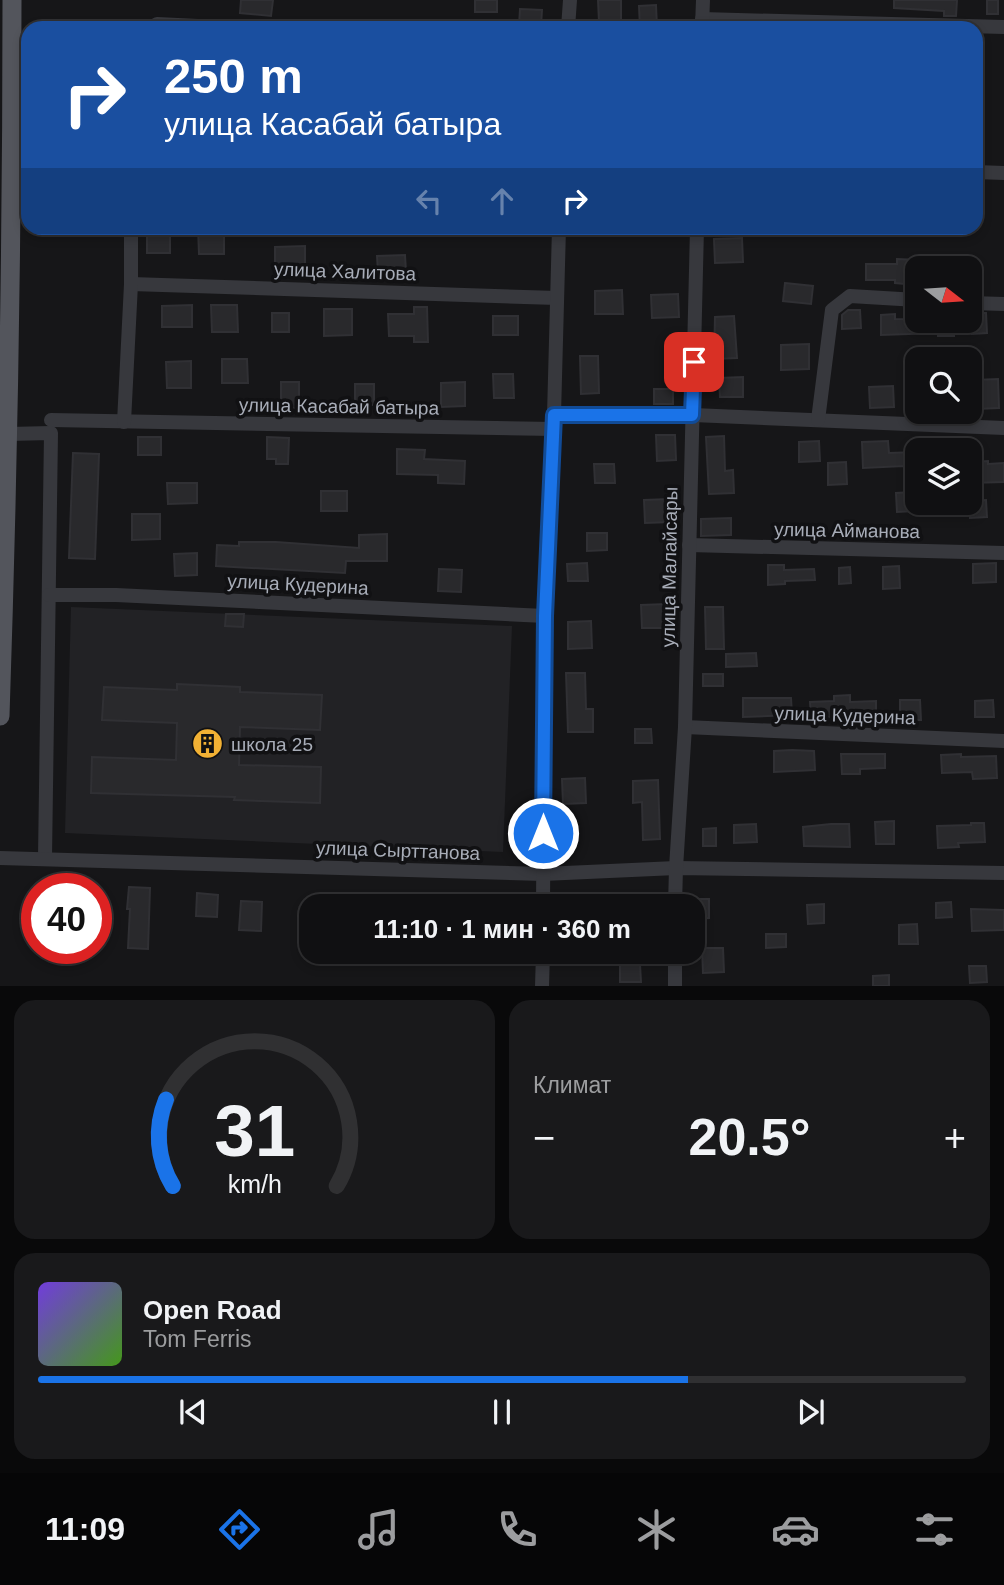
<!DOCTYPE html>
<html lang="ru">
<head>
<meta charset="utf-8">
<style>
	:root { --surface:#101012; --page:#19191b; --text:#f1f3f6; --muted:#9c9d9f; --line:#303032; --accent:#1a73e8 }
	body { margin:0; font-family:Helvetica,sans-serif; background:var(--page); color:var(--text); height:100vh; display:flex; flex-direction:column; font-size:26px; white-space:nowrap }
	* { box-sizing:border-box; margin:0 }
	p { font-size:23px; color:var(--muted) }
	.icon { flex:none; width:38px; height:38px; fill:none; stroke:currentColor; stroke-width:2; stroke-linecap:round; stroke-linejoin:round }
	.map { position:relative; height:986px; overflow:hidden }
	.drawer { display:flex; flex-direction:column; gap:14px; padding:14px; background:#09090a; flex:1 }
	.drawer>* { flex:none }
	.guide { position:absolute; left:21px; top:21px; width:962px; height:214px; border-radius:21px; box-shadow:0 4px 10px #0003,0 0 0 2px var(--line); background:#1a4fa0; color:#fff; overflow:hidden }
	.needle { width:46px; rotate:107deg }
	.tools { position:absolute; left:905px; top:256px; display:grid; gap:14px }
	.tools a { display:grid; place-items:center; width:77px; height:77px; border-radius:14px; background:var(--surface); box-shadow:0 4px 10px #0003,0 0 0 2px var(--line); font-size:35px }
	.speed { position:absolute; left:21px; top:873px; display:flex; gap:14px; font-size:35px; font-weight:700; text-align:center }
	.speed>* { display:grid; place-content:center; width:91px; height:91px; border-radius:50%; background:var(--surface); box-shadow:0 4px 10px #0003,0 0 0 2px var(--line); line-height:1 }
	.speed .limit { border:10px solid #d22; background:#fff; color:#111 }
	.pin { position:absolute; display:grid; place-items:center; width:60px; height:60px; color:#fff; margin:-30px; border-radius:14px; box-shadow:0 4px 10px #0006 }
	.me { position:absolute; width:77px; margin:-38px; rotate:0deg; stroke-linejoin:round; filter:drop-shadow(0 0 5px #0008) }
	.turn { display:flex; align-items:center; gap:24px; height:147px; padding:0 28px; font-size:32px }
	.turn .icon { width:91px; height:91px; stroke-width:2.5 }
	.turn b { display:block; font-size:49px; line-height:60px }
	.lanes { display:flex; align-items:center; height:66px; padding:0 28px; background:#0003; justify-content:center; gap:35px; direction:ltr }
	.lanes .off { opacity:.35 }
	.big { font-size:52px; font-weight:700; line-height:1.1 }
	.drawer .tile { flex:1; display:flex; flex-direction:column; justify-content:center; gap:10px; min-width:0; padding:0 24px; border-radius:21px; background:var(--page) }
	.drawer .dial { align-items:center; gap:0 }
	.dial svg { height:182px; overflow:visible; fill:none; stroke:var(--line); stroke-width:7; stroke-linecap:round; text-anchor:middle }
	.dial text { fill:var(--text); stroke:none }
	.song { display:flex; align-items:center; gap:21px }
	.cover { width:84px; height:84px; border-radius:10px; background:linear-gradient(135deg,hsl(260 70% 55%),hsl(100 70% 35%)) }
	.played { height:7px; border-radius:4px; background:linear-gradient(90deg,var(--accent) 70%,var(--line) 70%) }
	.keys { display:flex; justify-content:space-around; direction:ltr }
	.heat { display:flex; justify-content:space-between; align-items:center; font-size:38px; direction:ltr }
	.drawer .tiles { flex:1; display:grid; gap:14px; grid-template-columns:1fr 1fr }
	.tile:last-child { grid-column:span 2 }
	.trip { position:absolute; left:299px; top:894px; width:406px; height:70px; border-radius:21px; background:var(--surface); box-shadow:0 4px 10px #0003,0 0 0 2px var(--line); font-weight:700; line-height:70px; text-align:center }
	.menu { display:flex; height:112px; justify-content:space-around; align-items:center; background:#060607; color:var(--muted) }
	.menu .icon { width:49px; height:49px }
	.menu .on { color:var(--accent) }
	.menu b { font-size:32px; color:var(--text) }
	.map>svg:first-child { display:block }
	.built { fill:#222225 }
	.building { fill:#29292c; stroke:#303034; stroke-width:2 }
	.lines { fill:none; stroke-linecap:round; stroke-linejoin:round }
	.minor { stroke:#37383d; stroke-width:14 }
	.major { stroke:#53555c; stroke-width:19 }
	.route-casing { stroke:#114b97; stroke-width:18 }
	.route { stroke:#1a73e8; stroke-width:12 }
	.labels { text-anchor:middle; stroke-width:7; stroke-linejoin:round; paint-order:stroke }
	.street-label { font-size:19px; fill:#a8adb8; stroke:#111113 }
	.poi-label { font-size:19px; fill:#a8adb8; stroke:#111113; text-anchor:start }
</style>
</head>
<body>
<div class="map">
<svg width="1004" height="987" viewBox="0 0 1004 987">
	<rect width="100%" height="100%" fill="#161618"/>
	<!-- built -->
	<path class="built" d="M71 607 512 626 503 852 65 833Z"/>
	<!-- building -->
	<g class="building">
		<path d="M241 0H273L271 16 240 13Z"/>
		<rect x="475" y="0" width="22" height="12"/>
		<path d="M598 0H621V21L599 22Z"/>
		<path d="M894 0H957L956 16H944V11L894 8Z"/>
		<rect x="987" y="0" width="11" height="14"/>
		<path d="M656 5 657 28H640L639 6Z"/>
		<path d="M520 9 542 10 541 26H519Z"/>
		<rect x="147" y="228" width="23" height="25"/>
		<path d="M198 228H224V254H199Z"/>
		<path d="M742 238 743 262 715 263 714 239Z"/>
		<path d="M305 246V269H275V247Z"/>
		<path d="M405 255 406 272H378L377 256Z"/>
		<path d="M897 259 918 260 916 285 895 283V280H866V264H897Z"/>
		<path d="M785 283 813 286 811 304 783 301Z"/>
		<path d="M622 290 623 314H595V291Z"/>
		<path d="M678 294 679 317 652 318 651 295Z"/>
		<path d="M192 305V327H162V306Z"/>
		<path d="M211 305H237L238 332H212Z"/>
		<path d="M414 307H427L428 342H414V336H389L388 314H414Z"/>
		<path d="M324 309H352V335L324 336Z"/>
		<path d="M848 310H860L861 328 842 329V315Z"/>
		<rect x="272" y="313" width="17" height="19"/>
		<path d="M971 313H986L987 333 972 334Z"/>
		<path d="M895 314V319L954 320V336H938V333L881 335V315Z"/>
		<rect x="493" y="316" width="25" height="19"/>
		<path d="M734 316 737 358 714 359 715 317Z"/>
		<path d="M809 344V369L781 370V345Z"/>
		<path d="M580 356H598L599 393 581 394Z"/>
		<path d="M222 359H247L248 383H222Z"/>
		<path d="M191 361V388H167L166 362Z"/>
		<path d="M493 374H513L514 398H494Z"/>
		<path d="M743 377V397H720L719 378Z"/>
		<path d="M998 379 999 408 976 409 975 380Z"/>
		<rect x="281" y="382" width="18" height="26"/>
		<path d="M465 382V406L441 407V383Z"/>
		<rect x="355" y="384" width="19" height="21"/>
		<path d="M893 386 894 407 870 408 869 387Z"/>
		<rect x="654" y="389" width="19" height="15"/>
		<path d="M656 435H675L676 460 657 461Z"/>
		<path d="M724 436 725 471 733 470 734 493 709 494 706 437Z"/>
		<rect x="138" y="437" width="23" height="18"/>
		<path d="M267 437 289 438 288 464H276V459H267Z"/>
		<path d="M819 441 820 461 799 462V442Z"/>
		<path d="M888 441 889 453 917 452V472H904V466L863 468 862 442Z"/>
		<path d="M397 449 425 450 424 459 465 461 464 484 438 483V475L397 474Z"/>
		<path d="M73 453 99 454 95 559 69 558Z"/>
		<path d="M988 461V464L1004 463V482L970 483V462Z"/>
		<path d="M846 462 847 484 828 485V463Z"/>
		<path d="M594 464H614L615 483H595Z"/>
		<path d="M167 483H197V503L168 504Z"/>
		<rect x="321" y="491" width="26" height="20"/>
		<path d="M913 492 914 511 897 512 896 493Z"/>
		<path d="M670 499 671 522 645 523 644 500Z"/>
		<path d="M986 500 987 517 970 518V501Z"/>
		<path d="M132 514H160V539L132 540Z"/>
		<path d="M731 518V535L701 536V519Z"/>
		<path d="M587 533H607V550L587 551Z"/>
		<path d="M387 534V561H346L345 573 216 566 217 545 239 546V542H276L359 548V535Z"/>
		<path d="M197 553V575L175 576 174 554Z"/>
		<path d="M587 563 588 581H568L567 564Z"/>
		<path d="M996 563V582L973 583V564Z"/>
		<path d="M768 565H784V570L814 569 815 580 785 581V584L768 585Z"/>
		<path d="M899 566 900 588 883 589V567Z"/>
		<path d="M850 567 851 583 839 584V568Z"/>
		<path d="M439 569 462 570 461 592 438 591Z"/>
		<path d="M667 604 668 628H642L641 605Z"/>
		<path d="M705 607H723L724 649H706Z"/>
		<path d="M226 614H244L243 627 225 626Z"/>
		<path d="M591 621 592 648 568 649V622Z"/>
		<path d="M756 653 757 666 726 667V654Z"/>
		<path d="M566 673H585L586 709H593V732H568Z"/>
		<rect x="703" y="674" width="20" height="12"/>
		<path d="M177 684 240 687V692L322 695 320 730 240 727 239 765 321 767 320 803 234 800 235 797 91 793 92 757 176 760 177 723 102 720 104 687 177 690Z"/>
		<path d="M850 695V702L876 701V723L860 724V715L811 718 810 702 834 701V696Z"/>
		<path d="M743 698H791L792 715 743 717Z"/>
		<path d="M900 700H920L921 720H900Z"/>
		<path d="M993 700 994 717H975V701Z"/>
		<path d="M635 729H651L652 743H635Z"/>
		<path d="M792 750 814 751 815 770 774 772V751Z"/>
		<path d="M841 754H885V768L860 769V774H842Z"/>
		<path d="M961 754V757L996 756 997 778 973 779 972 772 942 773 941 755Z"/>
		<path d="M585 778 586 803 563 804 562 779Z"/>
		<path d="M658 780 660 839 643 840 642 802 633 803V781Z"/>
		<path d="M894 821V844H876L875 822Z"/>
		<path d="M971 823H984L985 842 958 843 959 847 938 848 937 826 971 825Z"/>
		<path d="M756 824 757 842 734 843V825Z"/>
		<path d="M831 824H849L850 847 804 846 803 827Z"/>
		<path d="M716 828V846H703V829Z"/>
		<path d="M129 887 150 888 148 949 128 948 130 909H127Z"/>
		<path d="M197 893 218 895 217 917 196 916Z"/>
		<path d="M640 894V906H611V895Z"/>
		<path d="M693 899H709V918L693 919Z"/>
		<path d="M241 901 262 902 261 931 239 930Z"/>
		<path d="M951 902 952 917 936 918V903Z"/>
		<path d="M824 904V923L808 924 807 905Z"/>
		<path d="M971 909 1004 910V930L972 931Z"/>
		<path d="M917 924 918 944H899V925Z"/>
		<path d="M766 934H786V947L766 948Z"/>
		<path d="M702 948H723L724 972 703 973Z"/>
		<path d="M451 952H488V962L450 959Z"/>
		<path d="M640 964 641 982H620V965Z"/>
		<path d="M969 966H986L987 982 970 983Z"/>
		<path d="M889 975V986H873V976Z"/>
	</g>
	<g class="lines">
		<!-- minor -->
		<g class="minor">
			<path d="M702 19 1004 27"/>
			<path d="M702 27 703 0"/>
			<path d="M152 28 157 24 239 28"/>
			<path d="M568 28 570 0"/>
			<path d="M13 154H28"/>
			<path d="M976 172 1004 173"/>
			<path d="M131 284 557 298"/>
			<path d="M970 303 1004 304"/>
			<path d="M554 415H693L1004 428"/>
			<path d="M51 420 554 429"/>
			<path d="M818 420 832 310 850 296 917 300"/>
			<path d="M124 422 131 284V228"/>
			<path d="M0 437 8 434 51 433 45 858"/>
			<path d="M689 545 1004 553"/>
			<path d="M49 595H116L545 616"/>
			<path d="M685 727 1004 741"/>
			<path d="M0 858 543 874 676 868 1004 873"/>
			<path d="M543 906 545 616 554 415 559 228"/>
			<path d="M675 906 676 868 685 727 697 228"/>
			<path d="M542 987 543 952"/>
			<path d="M675 987V952"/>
		</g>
		<!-- major -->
		<path class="major" d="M0 716C8 477 12 239 12 0"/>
	</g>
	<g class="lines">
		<defs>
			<path id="route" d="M543 833 545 616 554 415H692L694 362"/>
		</defs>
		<!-- route casing -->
		<use href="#route" class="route-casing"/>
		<!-- route -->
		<use href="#route" class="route"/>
	</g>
	<!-- icons -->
	<defs>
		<symbol id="building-disc" viewBox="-11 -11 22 22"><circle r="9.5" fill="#f2b134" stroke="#111113"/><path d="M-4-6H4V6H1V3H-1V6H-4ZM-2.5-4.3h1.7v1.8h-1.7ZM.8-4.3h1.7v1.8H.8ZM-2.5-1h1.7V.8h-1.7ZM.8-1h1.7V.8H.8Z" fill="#111"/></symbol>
	</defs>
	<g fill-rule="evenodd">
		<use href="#building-disc" x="190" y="726" width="35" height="35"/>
	</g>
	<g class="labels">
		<!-- street labels -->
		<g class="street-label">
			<text transform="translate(345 271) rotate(2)" y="7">улица Халитова</text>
			<text transform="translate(339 406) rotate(1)" y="7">улица Касабай батыра</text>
			<text transform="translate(847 530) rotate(1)" y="7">улица Айманова</text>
			<text transform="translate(669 567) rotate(-89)" y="7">улица Малайсары</text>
			<text transform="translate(298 584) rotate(3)" y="7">улица Кудерина</text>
			<text transform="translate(845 715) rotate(2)" y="7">улица Кудерина</text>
			<text transform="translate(398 850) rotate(2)" y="7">улица Сырттанова</text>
		</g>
		<!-- poi labels -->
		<g class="poi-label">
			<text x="231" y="751">школа 25</text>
		</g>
	</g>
</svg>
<div class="tools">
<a><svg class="needle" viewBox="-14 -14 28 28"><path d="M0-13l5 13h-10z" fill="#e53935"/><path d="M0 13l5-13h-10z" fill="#9c9d9f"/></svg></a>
<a><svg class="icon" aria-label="search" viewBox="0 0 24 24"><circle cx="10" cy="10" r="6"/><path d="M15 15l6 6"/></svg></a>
<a><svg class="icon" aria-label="layers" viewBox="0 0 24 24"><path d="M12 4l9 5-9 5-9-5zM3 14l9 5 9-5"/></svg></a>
</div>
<div class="speed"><div class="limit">40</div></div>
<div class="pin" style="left:694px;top:362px;background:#d93025"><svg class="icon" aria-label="arrive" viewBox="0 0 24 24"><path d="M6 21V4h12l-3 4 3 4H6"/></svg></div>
<svg class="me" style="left:543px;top:833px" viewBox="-20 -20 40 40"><circle r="17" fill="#1a73e8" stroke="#fff" stroke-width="3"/><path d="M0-11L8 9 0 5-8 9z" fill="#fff"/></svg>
<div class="trip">11:10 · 1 мин · 360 m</div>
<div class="guide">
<div class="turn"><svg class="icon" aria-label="right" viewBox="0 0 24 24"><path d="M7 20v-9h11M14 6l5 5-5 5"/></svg><div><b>250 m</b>улица Касабай батыра</div></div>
<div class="lanes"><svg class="icon off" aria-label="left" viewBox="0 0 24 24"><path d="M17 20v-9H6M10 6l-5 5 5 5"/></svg><svg class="icon off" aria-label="ahead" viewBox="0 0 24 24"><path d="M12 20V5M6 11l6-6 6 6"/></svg><svg class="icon" aria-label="right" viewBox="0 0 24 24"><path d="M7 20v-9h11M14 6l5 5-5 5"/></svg></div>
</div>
</div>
<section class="drawer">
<div class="tiles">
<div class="tile dial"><svg viewBox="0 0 100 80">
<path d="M14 69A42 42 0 1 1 86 69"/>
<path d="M14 69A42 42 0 0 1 11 31" stroke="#1a73e8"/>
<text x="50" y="56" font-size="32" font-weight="700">31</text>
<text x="50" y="72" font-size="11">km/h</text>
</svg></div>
<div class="tile"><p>Климат</p>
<div class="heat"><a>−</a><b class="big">20.5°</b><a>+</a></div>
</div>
<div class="tile">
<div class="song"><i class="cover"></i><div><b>Open Road</b><p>Tom Ferris</p></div></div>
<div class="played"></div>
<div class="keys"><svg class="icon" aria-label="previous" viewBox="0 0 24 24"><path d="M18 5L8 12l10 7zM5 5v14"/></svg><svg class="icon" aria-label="pause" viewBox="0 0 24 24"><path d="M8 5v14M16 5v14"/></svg><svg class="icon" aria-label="next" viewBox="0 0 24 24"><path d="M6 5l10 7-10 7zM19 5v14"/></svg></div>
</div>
</div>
</section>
<nav class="menu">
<b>11:09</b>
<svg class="icon on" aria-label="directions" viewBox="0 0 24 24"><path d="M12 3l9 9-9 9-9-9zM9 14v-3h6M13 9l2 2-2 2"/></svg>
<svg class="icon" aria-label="music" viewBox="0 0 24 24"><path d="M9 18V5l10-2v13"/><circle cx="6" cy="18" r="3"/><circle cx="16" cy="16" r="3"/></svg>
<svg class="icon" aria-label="phone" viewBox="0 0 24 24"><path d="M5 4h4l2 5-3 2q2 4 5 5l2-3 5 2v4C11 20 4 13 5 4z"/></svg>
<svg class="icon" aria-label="climate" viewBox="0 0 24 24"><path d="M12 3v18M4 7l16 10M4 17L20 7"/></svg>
<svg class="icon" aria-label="car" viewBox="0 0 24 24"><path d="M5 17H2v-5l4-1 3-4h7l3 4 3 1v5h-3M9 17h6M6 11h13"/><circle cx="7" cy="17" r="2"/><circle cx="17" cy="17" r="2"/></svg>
<svg class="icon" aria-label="filters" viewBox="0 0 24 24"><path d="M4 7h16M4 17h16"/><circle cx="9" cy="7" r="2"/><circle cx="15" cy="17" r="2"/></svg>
</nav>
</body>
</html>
